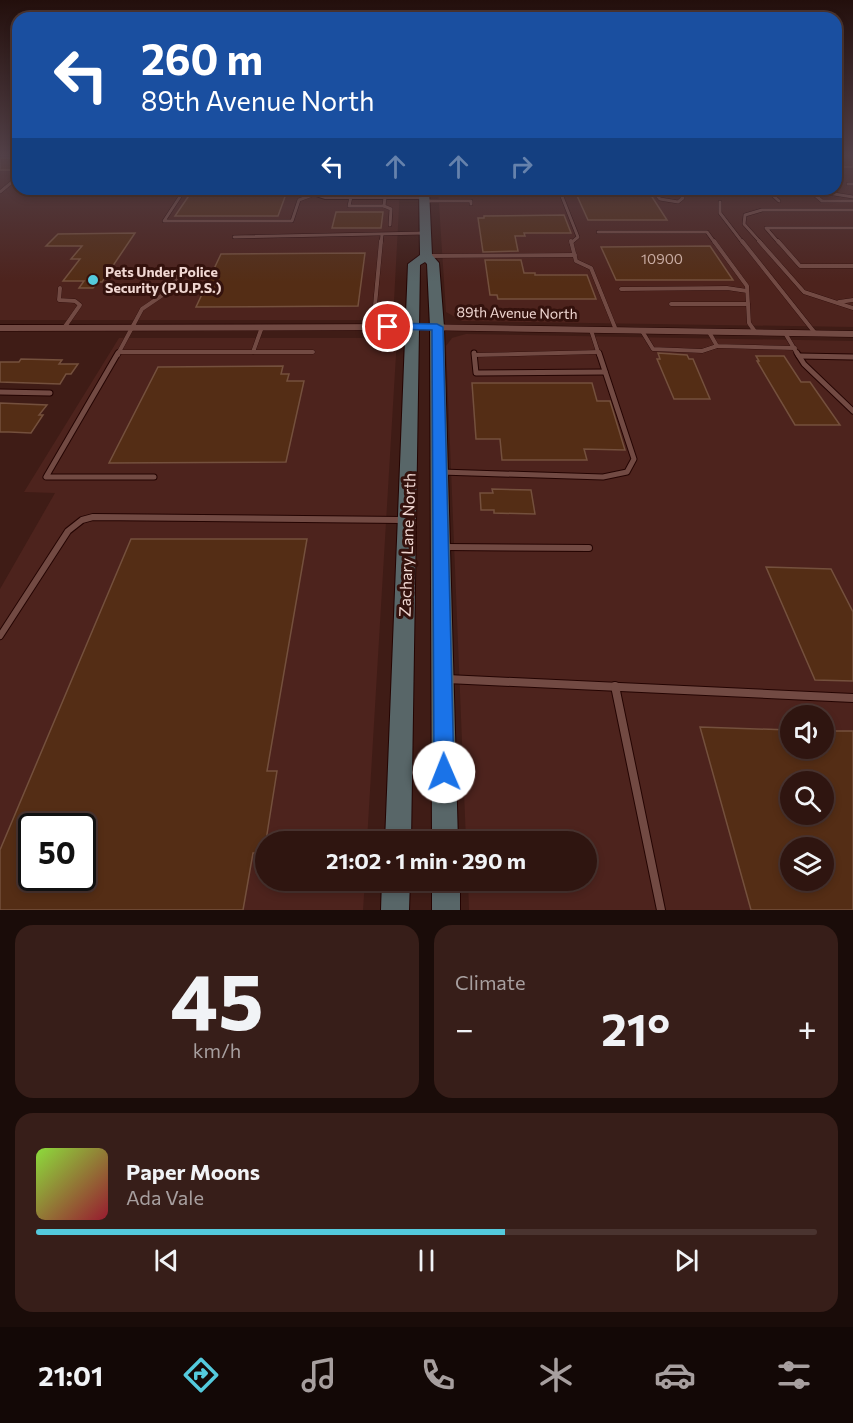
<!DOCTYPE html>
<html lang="en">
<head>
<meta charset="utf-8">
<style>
	:root { --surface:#2f1510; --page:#371e19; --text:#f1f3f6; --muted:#a79f9f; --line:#4a3430; --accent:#54cadd }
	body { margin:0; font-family:Commissioner,sans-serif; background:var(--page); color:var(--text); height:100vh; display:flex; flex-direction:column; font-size:22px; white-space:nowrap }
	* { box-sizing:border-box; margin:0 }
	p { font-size:20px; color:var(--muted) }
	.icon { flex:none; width:33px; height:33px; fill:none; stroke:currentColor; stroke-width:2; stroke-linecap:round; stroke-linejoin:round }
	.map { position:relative; height:910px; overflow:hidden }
	.panel { display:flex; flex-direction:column; gap:15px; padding:15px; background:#1a0c09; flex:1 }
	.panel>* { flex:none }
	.guide { position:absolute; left:12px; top:12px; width:830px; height:183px; border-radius:18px; box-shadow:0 3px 9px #0003,0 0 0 2px var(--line); background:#1a4fa0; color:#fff; overflow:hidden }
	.controls { position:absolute; left:780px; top:705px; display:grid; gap:12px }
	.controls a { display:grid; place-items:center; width:54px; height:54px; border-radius:50%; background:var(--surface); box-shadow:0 3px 9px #0003,0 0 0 2px var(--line); font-size:30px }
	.speed { position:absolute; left:18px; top:813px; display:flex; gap:12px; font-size:30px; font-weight:700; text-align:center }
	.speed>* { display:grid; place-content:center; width:78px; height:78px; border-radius:50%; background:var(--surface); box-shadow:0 3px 9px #0003,0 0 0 2px var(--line); line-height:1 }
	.speed .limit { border:3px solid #111; border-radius:9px; background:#fff; color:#111 }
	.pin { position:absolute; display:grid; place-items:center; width:51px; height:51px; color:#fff; margin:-26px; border:3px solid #fff; border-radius:50%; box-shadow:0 2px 6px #0007 }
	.me { position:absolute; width:66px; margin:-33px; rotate:359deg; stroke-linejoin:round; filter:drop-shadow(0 0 4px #0008) }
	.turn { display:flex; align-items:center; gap:21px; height:126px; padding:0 30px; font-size:27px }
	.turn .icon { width:78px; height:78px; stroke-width:2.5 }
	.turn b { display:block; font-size:42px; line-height:51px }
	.lanes { display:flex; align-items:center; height:57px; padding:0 30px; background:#0003; justify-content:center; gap:30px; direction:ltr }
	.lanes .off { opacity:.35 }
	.big { font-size:45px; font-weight:700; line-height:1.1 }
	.panel .tile { flex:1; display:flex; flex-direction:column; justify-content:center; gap:9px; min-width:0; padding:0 21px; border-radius:18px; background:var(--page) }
	.panel .dial { align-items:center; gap:0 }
	.dial b { font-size:78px; line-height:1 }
	.song { display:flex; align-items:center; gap:18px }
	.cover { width:72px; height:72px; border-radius:9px; background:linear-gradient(135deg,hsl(90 70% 55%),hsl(350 70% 35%)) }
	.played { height:6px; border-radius:3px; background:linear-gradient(90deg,var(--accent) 60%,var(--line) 60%) }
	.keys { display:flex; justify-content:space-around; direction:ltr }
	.heat { display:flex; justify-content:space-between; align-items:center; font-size:33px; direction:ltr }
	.panel .tiles { flex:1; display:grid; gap:15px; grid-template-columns:1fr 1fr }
	.tile:last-child { grid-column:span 2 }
	.trip { position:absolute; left:255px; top:831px; width:342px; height:60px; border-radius:30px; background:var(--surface); box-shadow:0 3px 9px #0003,0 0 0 2px var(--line); font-weight:700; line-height:60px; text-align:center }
	.dock { display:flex; height:96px; justify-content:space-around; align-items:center; background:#130806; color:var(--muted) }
	.dock .icon { width:42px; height:42px }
	.dock .active { color:var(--accent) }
	.dock b { font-size:27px; color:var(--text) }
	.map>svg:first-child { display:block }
	.built { fill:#4d231d; fill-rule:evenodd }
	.building { fill:#542d15; stroke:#74503d; stroke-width:1.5; fill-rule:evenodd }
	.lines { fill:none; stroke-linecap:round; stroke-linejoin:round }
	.service-far4-casing { stroke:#240402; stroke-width:4 }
	.service-far3-casing { stroke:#240402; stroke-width:4.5 }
	.service-far2-casing { stroke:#240402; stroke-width:7 }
	.service-far1-casing { stroke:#240402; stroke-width:8 }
	.service-casing { stroke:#240402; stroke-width:10 }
	.minor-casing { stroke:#240402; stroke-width:2 }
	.tertiary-casing { stroke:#240402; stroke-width:1 }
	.secondary-casing { stroke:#240402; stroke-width:2 }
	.service-far4 { stroke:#724a43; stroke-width:3 }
	.service-far3 { stroke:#724a43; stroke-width:4 }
	.service-far2 { stroke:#724a43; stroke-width:5 }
	.service-far1 { stroke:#724a43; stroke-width:6 }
	.service { stroke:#724a43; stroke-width:8 }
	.minor { fill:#724a43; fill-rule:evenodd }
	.tertiary { fill:#724a43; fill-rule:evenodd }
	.secondary { fill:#586668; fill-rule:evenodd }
	.route { fill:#1a73e8; stroke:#114b97; stroke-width:1.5 }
	.poi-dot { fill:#54cadd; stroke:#34120d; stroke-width:2 }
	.labels { text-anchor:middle; stroke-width:6; stroke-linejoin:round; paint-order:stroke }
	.number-label { font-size:14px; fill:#c9aca3 }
	.far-poi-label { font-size:14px; font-weight:bold; fill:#f0d7d2; stroke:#34120d; text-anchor:start }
	.far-street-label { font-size:14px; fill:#f0d7d2; stroke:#34120d }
	.street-label { font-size:16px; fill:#f0d7d2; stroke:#34120d }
</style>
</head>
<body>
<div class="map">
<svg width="853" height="910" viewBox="0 0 853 910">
	<rect width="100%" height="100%" fill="#3f1c16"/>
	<!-- built -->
	<g class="built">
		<path d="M0 155H18V189H400L393 320H0Z"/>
		<path d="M836 155H853V327L462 321 446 312 438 189H836Z"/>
		<path d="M466 334 853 341V910H469L468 881 586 880V842L466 841 446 346 452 338ZM790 716H824V748H790ZM790 782H824V814H790ZM790 848H824V880H790Z"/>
		<path d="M119 338H397L367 841 266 842V880L365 881 363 910H0V589L55 493 24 492ZM32 826H82V878H32Z"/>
	</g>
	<!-- building -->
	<g class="building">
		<rect x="836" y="155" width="17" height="12"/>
		<path d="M0 158H18V165L12 170H0Z"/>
		<path d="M574 189H647L667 220H588Z"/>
		<path d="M190 194H286L278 216H175Z"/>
		<path d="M336 212H383L381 228H332Z"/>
		<path d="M564 215 571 233H524L525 236H515L518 251 483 252 478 218H484V216Z"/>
		<path d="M135 233 102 282H98L93 288H79L84 281H63L80 259H71L82 246H46L58 234Z"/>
		<path d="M710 246 733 280H616L601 247Z"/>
		<path d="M365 253 358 306 196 307 221 254Z"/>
		<path d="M485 260H521L524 273H535V275H587L596 299H498L497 295H490Z"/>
		<path d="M658 353 687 355 689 359H693L710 399H674L657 359H660Z"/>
		<path d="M756 356H784L801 382H810L840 425H795L757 361H759Z"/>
		<path d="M21 359 62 360 59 364H78L71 374H66L60 384 0 382V362H19Z"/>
		<path d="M283 366 281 374H289L287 381H304L286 462 109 463 158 367Z"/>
		<path d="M472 383H592L597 401H610L625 450 584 449 587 460H502L500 439H476Z"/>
		<path d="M0 403 47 405 39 415H43L31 433 9 432H0Z"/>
		<path d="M492 489 531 490 535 514 494 513V510H481L480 493H493Z"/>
		<path d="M131 539H307L267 771H277L264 853H253L243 910H0V850ZM32 826H82V878H32Z"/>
		<path d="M766 567 831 569 853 612V681L815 680Z"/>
		<path d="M700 727 790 730V748H824V731H853V910H751ZM790 782H824V814H790ZM790 848H824V880H790Z"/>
	</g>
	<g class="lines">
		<defs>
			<g id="service-far4">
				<path d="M848 184H853"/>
				<path d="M185 189 164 221H292L299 200 315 194"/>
				<path d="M458 189 462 191 559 190"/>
				<path d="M559 189 578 237 571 243"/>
				<path d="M676 189 683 198 678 202 660 199 652 190Z"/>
				<path d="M767 190 779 201"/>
				<path d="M809 190 822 201H853"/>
				<path d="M809 190 853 197"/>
				<path d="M0 192 18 177"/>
				<path d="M351 197 349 206H384L385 197"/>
				<path d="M424 201H471V204"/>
				<path d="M720 202V213L743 243"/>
				<path d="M384 206 391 209 390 225"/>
				<path d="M598 232H707L715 243"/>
				<path d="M234 237 425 233"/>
				<path d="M381 243 382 235"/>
				<path d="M761 243 744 224 745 215 762 210H853"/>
				<path d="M779 243 766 228H853"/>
			</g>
			<g id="service-far3">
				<path d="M571 241 576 261 591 268 616 330"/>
				<path d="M714 241 747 286 749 323 756 333"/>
				<path d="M742 241 815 333"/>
				<path d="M759 241 804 292 853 308"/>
				<path d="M778 241 800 266H853"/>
				<path d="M428 256 575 255"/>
				<path d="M179 273 170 290 142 309 119 352H313"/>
				<path d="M60 288 59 300 75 301 80 305 64 328"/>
				<path d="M621 289 727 288 747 291"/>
				<path d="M839 302 853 300"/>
				<path d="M671 304H748"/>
				<path d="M373 327 381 241"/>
				<path d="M591 330 599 355"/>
				<path d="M642 331 653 349 702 351 717 346"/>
				<path d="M709 332 717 346 795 348"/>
				<path d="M785 333 798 355"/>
				<path d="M253 352 262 327"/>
				<path d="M118 355 119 352"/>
				<path d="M474 355 599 352"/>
			</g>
			<g id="service-far2">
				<path d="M118 353 46 477H154"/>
				<path d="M474 353 476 373 605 372"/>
				<path d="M797 353 804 364 853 411"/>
				<path d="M799 356 853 357"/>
				<path d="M0 392 50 393"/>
				<path d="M441 472 603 477 627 472 634 459 599 353"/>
			</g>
			<g id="service-far1">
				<path d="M445 547 589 548"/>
				<path d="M0 636 68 531 82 520 93 517 402 520"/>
			</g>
			<g id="service">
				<path d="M447 679 853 698"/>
				<path d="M615 686 661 910"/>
			</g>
			<path id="minor" d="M310 189H316L318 193 325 195H424L427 197 424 199H325L313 195Z"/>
			<path id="tertiary" d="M414 324 853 331V337L414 330 0 331V325Z"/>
			<g id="secondary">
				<path d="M419 189H429L432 255 439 263 444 327 458 842H432L430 327 427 264 425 262 420 265 411 842H385L408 264 420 255Z"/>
				<path d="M382 880H410L409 910H381Z"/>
				<rect x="432" y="880" width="28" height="30"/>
			</g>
		</defs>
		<!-- service-far4 casing -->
		<use href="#service-far4" class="service-far4-casing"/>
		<!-- service-far3 casing -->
		<use href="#service-far3" class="service-far3-casing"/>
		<!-- service-far2 casing -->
		<use href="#service-far2" class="service-far2-casing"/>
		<!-- service-far1 casing -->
		<use href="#service-far1" class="service-far1-casing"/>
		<!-- service casing -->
		<use href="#service" class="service-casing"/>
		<!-- minor casing -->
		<use href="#minor" class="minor-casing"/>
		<!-- tertiary casing -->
		<use href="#tertiary" class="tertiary-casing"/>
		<!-- secondary casing -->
		<use href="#secondary" class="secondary-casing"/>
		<!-- service-far4 -->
		<use href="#service-far4" class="service-far4"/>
		<!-- service-far3 -->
		<use href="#service-far3" class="service-far3"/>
		<!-- service-far2 -->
		<use href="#service-far2" class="service-far2"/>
		<!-- service-far1 -->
		<use href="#service-far1" class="service-far1"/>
		<!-- service -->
		<use href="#service" class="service"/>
		<!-- minor -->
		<use href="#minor" class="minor"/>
		<!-- tertiary -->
		<use href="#tertiary" class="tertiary"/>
		<!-- secondary -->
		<use href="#secondary" class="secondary"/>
	</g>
	<!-- sky -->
	<linearGradient id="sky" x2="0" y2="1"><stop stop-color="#230f0c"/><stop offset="0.55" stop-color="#524047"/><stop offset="1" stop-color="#524047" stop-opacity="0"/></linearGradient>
	<rect width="853" height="282" fill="url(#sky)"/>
	<!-- route -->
	<path class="route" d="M388 323 437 324 443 327 454 772 451 779 444 782 437 779 434 772 432 330 384 329 382 327Z"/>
	<!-- markers -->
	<circle class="poi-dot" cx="93" cy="280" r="6"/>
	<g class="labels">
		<!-- number labels -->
		<g class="number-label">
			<text x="662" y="264">10900</text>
		</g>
		<!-- far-poi labels -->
		<g class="far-poi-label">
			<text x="105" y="277">Pets Under Police<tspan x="105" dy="16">Security (P.U.P.S.)</tspan></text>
		</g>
		<!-- far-street labels -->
		<g class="far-street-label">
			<text transform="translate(517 313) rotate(1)" y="5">89th Avenue North</text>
		</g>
		<!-- street labels -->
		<g class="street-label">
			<text transform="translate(407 545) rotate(-88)" y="6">Zachary Lane North</text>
		</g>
	</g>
</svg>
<div class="controls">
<a><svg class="icon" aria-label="sound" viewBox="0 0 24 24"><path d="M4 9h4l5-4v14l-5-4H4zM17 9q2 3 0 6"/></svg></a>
<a><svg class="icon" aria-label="search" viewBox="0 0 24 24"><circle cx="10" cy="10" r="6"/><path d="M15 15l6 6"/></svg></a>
<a><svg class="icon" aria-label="layers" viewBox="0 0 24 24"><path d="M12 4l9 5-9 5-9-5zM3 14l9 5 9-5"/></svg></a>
</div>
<div class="speed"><div class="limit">50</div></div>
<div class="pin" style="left:388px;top:327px;background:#d93025"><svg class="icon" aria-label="arrive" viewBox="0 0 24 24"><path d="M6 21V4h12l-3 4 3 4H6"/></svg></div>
<svg class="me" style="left:444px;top:772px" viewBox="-20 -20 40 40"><circle r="19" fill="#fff"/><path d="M0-13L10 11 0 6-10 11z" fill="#1a73e8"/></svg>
<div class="trip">21:02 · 1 min · 290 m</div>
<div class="guide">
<div class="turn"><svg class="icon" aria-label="left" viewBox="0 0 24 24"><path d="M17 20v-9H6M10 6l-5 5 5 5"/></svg><div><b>260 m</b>89th Avenue North</div></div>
<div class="lanes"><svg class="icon" aria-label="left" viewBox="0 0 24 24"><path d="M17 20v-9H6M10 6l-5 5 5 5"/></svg><svg class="icon off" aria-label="ahead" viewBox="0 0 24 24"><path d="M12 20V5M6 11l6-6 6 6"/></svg><svg class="icon off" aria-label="ahead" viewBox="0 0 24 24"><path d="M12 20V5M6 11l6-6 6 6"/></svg><svg class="icon off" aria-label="right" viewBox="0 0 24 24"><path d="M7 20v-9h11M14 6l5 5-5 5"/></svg></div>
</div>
</div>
<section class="panel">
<div class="tiles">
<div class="tile dial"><b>45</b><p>km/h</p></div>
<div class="tile"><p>Climate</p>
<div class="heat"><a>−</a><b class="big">21°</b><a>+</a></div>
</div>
<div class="tile">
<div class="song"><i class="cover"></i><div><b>Paper Moons</b><p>Ada Vale</p></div></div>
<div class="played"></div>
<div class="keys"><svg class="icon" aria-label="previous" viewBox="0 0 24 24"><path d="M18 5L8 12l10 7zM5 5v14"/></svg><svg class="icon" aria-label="pause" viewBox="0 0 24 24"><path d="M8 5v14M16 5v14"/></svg><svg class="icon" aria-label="next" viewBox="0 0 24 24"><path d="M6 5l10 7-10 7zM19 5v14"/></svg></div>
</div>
</div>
</section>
<nav class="dock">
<b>21:01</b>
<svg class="icon active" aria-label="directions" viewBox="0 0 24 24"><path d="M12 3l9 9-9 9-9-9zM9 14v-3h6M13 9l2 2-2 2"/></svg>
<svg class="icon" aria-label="music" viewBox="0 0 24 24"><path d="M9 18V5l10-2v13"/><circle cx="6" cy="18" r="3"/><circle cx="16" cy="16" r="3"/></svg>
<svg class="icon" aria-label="phone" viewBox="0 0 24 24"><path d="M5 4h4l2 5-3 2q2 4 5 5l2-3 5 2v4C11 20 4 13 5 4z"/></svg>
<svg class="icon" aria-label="climate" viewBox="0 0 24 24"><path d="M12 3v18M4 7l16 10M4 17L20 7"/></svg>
<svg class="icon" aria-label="car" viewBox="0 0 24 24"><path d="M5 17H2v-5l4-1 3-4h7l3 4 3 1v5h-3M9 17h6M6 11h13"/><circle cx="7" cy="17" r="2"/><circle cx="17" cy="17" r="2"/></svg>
<svg class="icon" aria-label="filters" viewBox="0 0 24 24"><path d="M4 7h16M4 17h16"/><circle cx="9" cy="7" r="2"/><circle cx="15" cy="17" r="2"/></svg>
</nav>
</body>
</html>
